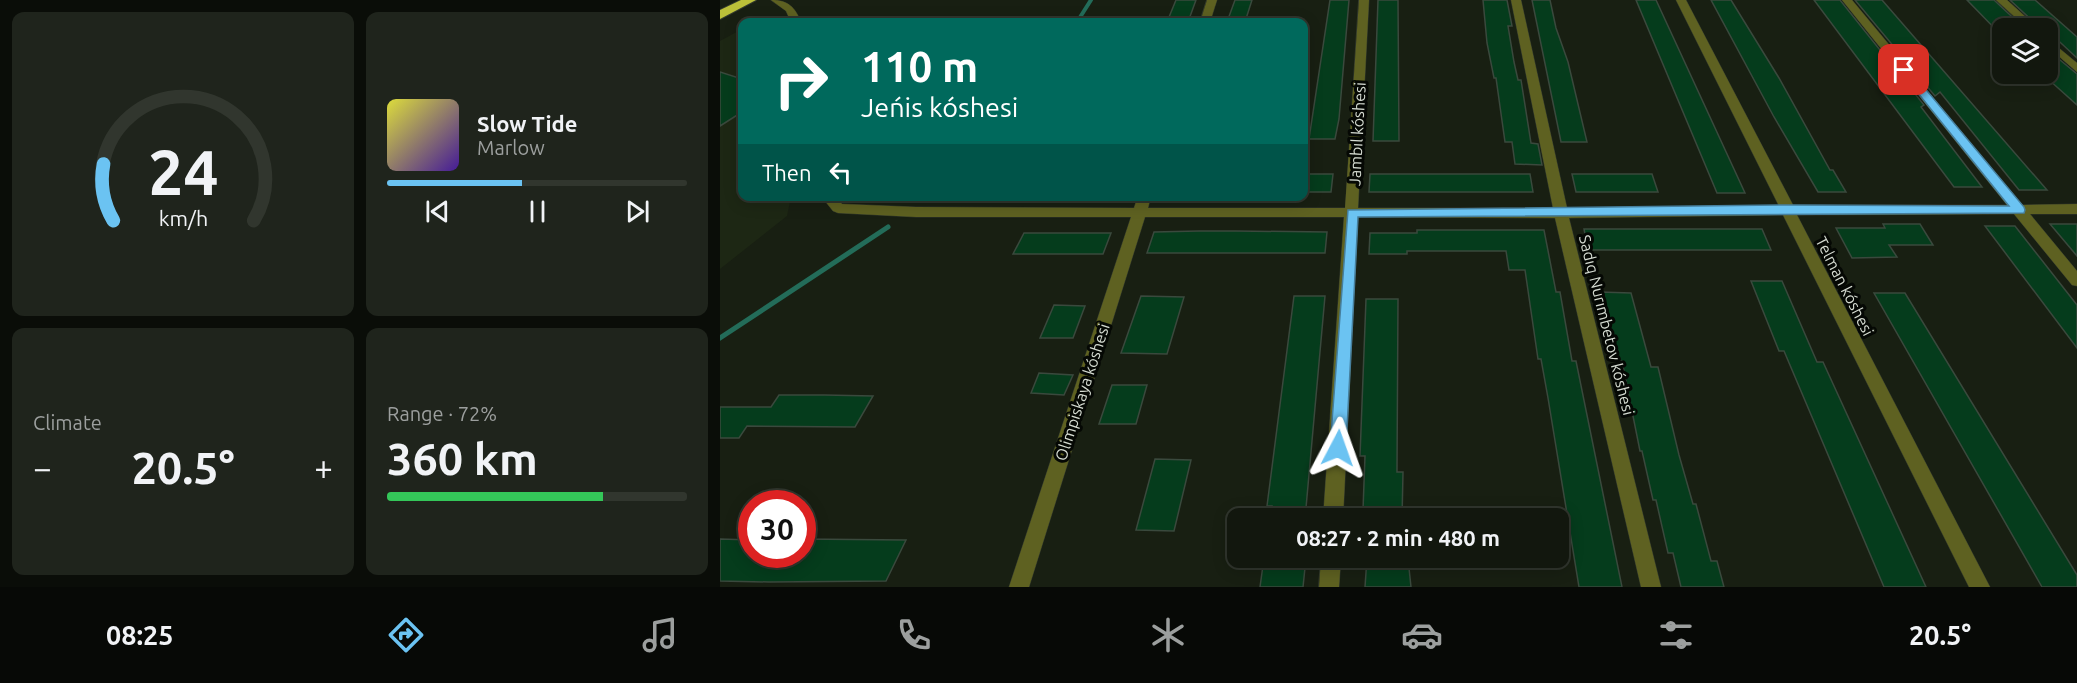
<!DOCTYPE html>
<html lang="en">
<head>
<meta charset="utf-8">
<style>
	:root { --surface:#12170e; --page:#1f241c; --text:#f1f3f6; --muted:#9c9f9e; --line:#31362e; --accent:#6bc3f2 }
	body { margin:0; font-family:Ubuntu,sans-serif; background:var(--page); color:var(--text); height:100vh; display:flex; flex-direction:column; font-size:22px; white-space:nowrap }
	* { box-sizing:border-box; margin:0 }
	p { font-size:20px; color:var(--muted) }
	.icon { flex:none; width:33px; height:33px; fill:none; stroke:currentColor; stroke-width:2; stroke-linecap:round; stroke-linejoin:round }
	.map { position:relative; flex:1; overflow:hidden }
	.sheet { display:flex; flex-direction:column; gap:12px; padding:12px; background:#0a0d08; width:720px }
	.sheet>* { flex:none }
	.guide { position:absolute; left:18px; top:18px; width:570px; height:183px; border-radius:12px; box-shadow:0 3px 15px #0003,0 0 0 2px var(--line); background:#00695c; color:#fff; overflow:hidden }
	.controls { position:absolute; left:1272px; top:18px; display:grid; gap:12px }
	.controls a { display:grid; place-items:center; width:66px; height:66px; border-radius:12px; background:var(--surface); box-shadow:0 3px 15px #0003,0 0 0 2px var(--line); font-size:30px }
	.speed { position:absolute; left:18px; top:490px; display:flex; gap:12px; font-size:30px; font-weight:700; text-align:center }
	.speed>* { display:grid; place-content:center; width:78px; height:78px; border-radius:50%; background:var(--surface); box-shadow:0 3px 15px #0003,0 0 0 2px var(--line); line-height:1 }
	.speed .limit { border:9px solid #d22; background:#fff; color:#111 }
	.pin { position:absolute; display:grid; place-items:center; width:51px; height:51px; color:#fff; margin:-26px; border-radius:12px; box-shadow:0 3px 9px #0006 }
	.me { position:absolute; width:66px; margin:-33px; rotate:4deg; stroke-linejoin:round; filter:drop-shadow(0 0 4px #0008) }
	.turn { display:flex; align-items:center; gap:21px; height:126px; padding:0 24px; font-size:27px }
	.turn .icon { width:78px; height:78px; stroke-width:2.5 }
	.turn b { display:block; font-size:42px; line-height:51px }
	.then { display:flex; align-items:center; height:57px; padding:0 24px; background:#0003; gap:12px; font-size:22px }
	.big { font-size:45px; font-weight:700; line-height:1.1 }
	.sheet .card { flex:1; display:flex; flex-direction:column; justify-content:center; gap:9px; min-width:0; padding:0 21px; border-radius:12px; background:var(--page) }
	.sheet .dial { align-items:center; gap:0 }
	.dial svg { height:156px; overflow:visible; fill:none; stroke:var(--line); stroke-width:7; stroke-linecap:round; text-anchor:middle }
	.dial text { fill:var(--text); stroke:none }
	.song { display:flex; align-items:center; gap:18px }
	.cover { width:72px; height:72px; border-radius:9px; background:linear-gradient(135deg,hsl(60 70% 55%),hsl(260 70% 35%)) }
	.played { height:6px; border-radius:3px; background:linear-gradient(90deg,var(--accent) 45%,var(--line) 45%) }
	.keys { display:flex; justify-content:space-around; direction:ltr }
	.heat { display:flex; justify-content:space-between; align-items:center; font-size:33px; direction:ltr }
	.charge { height:9px; border-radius:4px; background:linear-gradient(90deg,#34c759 72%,var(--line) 0) }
	.sheet .tiles { flex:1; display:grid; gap:12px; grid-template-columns:repeat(2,1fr) }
	.trip { position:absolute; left:507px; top:508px; width:342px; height:60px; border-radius:12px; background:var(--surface); box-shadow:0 3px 15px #0003,0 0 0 2px var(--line); font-weight:700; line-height:60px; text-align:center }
	.tabs { display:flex; height:96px; justify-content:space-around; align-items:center; background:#070906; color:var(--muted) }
	.tabs .icon { width:42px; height:42px }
	.tabs .active { color:var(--accent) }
	.tabs b { font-size:27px; color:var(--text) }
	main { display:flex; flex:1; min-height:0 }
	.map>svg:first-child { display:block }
	.built { fill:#1d2714 }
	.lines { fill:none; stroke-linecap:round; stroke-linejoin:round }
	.stream-far1 { stroke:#236c59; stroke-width:4 }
	.stream { stroke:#236c59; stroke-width:5 }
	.building { fill:#053c1c; stroke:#3a493d; stroke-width:1.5 }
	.minor-casing { stroke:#32392d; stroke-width:1 }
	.highway-casing { stroke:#32392d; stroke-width:2 }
	.minor { fill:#5e6121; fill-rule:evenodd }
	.highway { fill:#bbc039; fill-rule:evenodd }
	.route { fill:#6bc3f2; stroke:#467f9d; stroke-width:1.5 }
	.labels { text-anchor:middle; stroke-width:6; stroke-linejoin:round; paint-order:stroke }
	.street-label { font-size:16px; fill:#d5dbd1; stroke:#050804 }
</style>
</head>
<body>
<main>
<section class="sheet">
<div class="tiles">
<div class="card dial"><svg viewBox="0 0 100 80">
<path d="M14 69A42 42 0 1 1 86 69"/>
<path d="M14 69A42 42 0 0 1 9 40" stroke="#6bc3f2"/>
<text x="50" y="56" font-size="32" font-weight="700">24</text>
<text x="50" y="72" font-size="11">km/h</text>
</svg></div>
<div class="card">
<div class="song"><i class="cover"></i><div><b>Slow Tide</b><p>Marlow</p></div></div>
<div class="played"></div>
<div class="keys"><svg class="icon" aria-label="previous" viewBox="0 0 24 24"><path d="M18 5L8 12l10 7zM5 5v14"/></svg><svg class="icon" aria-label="pause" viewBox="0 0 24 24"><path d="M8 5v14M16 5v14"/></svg><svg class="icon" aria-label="next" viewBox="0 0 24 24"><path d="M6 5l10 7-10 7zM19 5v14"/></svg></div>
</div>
<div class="card"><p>Climate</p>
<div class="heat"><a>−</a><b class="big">20.5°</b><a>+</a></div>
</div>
<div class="card"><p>Range · 72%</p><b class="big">360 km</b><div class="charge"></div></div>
</div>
</section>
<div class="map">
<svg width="1357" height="587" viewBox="0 0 1357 587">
	<rect width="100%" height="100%" fill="#181f12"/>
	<!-- built -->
	<path class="built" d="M22 29V196L71 197 67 216 0 269V41Z"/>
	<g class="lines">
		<!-- stream-far1 -->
		<path class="stream-far1" d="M357 22 371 0"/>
		<!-- stream -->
		<path class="stream" d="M0 338 168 227"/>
	</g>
	<!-- building -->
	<g class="building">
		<path d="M456 0H476L468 22H447Z"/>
		<path d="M515 0H532L525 22H507Z"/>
		<path d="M610 0H629L619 119 615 139H589Z"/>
		<path d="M658 0H678L679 141H653Z"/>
		<path d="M763 0H787L792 26H788L794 62 798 80H801L811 143 818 144 822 165 795 164 792 142H785L776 78H774L767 43Z"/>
		<path d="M812 0H830L836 28 848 62 867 142H841Z"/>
		<path d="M916 0H936L1025 193H997Z"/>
		<path d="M991 0H1011L1059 78 1110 170H1113L1126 192H1098L1054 117Z"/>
		<path d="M1094 0H1120L1204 105 1201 107 1262 187H1234Z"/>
		<path d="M1135 0H1162L1327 190H1299L1220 92 1215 96Z"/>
		<path d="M1247 0H1274L1304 28H1282V36Z"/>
		<path d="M1290 0H1315L1357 37V58L1328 31V28H1320Z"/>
		<path d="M1328 60H1340L1357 74V105L1328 79Z"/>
		<path d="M0 72 22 79V112L0 126Z"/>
		<path d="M584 174H613L611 192H584Z"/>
		<path d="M650 174H810L813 192H649Z"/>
		<path d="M852 174H932L938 192H856Z"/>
		<path d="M1163 224H1200L1213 245H1169L1177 257 1132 258 1116 228H1165Z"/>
		<path d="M1330 224H1357V256Z"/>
		<path d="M1265 226H1295L1357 305V348Z"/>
		<path d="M864 229H1042L1051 250H868Z"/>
		<path d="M697 230H824L836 292H840L852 361H856L902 587H859L828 398 821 359H818L805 270H789L786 251H687V254H649L650 233H697Z"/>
		<path d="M479 231H516L607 232 605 253H427L434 232Z"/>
		<path d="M304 233H391L383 254H293Z"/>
		<path d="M1031 281H1062L1097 362H1103L1206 587H1164L1064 351H1059Z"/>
		<path d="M879 292 911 293 931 367H938L959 455 973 504H976L991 561H997L1004 587H961L953 553H948L936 500H933L922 451H920L902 361H895Z"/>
		<path d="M1154 293H1185L1357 575V587H1322Z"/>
		<path d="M421 296 464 297 447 354 401 353Z"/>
		<path d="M574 296H605L585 519H550L552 506H547Z"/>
		<path d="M646 299H678L677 472H683L682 519H646L647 510H643L645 456H640Z"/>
		<path d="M334 305 365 306 353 338H320Z"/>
		<path d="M319 373 353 375 344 395 311 393Z"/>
		<path d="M392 385H427L416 424H379Z"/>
		<path d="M59 395H104L153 396 135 427 27 426 19 438H0V407H51Z"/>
		<path d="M435 459 471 460 454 531 416 530Z"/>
		<path d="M0 539 32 540V555H82V539L186 540 166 581 49 582 0 581Z"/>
		<path d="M544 558H586L583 587H540Z"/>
		<path d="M647 558H686V568H689L691 587H645Z"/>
	</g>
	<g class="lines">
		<defs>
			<g id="minor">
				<path d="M51 0C68 0 75 7 81 22H71L66 11Z"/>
				<path d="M487 0H497L490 22H480Z"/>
				<path d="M639 0H649L638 208H833L791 0H801L847 208 1059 206 956 0H966L1073 205H1287L1122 0H1132L1302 205 1357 204V214H1310L1357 271V286L1352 285 1294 214 1077 215 1270 587H1249L1063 215 849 218 941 587H921L835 218 638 217 623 519H603L624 217H425L309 587H289L411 217H196L118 213 113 211 101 196H115L122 204 196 207 414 208 418 196H431L428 208H625Z"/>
				<path d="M1276 0H1287L1318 28H1307Z"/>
				<path d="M1328 39 1357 63V72L1328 47Z"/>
				<path d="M601 558H621L619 587H599Z"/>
			</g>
			<path id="highway" d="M21 0H36L0 19V10Z"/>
		</defs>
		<!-- minor casing -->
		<use href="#minor" class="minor-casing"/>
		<!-- highway casing -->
		<use href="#highway" class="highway-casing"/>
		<!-- minor -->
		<use href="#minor" class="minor"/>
		<!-- highway -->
		<use href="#highway" class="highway"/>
	</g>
	<!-- route -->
	<path class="route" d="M1181 68H1188L1304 207 1305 210 1304 213 638 217 626 448 623 454 618 456 612 454 610 448 628 210 1066 205 1289 206 1181 72Z"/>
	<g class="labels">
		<!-- street labels -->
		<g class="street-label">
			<text transform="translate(637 134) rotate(-87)" y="6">Jambıl kóshesi</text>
			<text transform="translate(1125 286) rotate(63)" y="6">Telman kóshesi</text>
			<text transform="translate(887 325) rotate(76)" y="6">Sadıq Nurımbetov kóshesi</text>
			<text transform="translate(362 392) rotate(-72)" y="6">Olimpiskaya kóshesi</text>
		</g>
	</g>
</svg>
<div class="controls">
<a><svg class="icon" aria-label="layers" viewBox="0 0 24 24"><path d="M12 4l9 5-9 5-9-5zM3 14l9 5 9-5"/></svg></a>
</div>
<div class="speed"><div class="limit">30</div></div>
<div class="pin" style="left:1184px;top:70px;background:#d93025"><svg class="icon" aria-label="arrive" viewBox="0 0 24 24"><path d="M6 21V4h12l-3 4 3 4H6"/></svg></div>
<svg class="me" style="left:618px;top:448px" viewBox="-20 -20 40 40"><path d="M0-17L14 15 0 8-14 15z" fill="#6bc3f2" stroke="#fff" stroke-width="4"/></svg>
<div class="trip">08:27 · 2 min · 480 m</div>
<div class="guide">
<div class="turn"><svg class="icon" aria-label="right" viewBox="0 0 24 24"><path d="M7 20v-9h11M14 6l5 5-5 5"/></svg><div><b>110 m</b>Jeńis kóshesi</div></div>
<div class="then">Then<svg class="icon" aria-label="left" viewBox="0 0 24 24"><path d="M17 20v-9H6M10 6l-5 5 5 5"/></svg></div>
</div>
</div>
</main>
<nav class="tabs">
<b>08:25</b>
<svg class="icon active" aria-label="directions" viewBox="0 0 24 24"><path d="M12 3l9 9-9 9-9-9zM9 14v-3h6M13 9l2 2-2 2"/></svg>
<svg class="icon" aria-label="music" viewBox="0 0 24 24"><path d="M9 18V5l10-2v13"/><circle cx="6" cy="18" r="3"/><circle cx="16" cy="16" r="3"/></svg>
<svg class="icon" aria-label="phone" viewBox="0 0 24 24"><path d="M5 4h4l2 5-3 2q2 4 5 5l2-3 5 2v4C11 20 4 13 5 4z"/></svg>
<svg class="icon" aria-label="climate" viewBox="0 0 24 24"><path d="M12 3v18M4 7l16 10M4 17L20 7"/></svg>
<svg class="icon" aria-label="car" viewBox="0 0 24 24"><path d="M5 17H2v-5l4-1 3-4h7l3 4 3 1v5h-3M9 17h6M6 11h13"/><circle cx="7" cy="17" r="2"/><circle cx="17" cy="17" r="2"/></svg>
<svg class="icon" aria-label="filters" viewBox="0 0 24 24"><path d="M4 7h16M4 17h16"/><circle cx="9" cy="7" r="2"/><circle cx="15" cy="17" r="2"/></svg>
<b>20.5°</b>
</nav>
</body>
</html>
